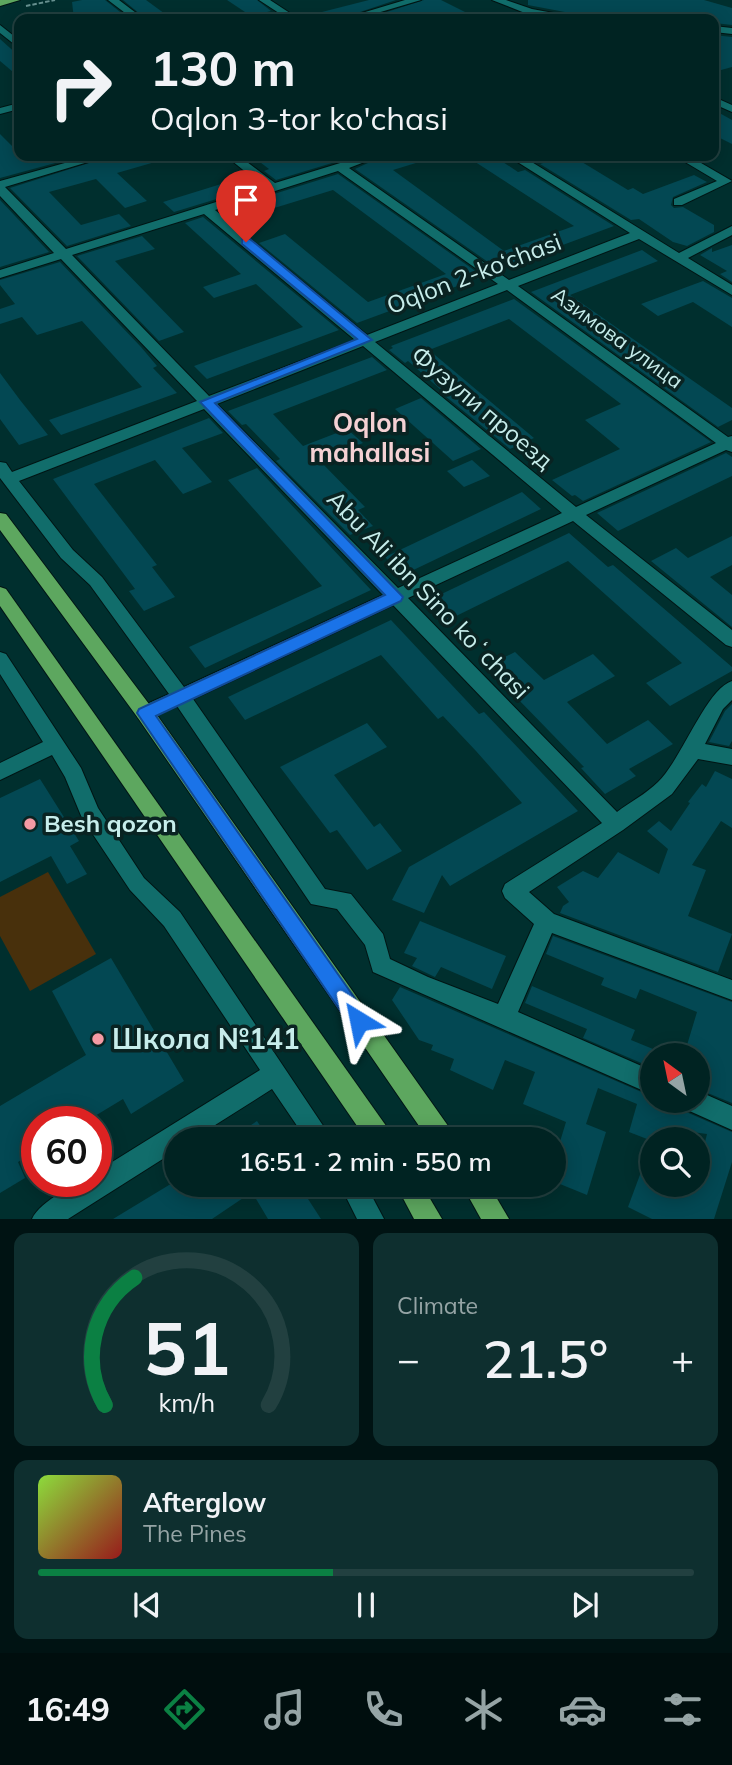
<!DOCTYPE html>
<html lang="en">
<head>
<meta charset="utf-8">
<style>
	:root { --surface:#002322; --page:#0e2f2f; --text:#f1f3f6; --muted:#95a4a5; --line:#224040; --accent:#0b8043 }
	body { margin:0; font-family:Mulish,sans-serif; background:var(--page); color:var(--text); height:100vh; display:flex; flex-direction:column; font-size:26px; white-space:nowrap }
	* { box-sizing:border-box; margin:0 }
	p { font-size:23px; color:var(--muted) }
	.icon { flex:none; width:38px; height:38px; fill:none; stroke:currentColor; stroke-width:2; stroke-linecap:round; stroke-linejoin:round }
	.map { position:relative; height:1219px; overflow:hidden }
	.sheet { display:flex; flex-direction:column; gap:14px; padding:14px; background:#001313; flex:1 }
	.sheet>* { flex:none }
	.banner { position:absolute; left:14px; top:14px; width:705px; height:147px; border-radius:14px; box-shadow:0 4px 18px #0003,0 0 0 2px var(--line); background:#002322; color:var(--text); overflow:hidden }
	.needle { width:46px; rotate:327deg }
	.tools { position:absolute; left:640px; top:1043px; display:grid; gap:14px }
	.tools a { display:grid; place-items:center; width:70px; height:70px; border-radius:50%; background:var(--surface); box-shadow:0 4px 18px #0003,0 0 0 2px var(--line); font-size:35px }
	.speed { position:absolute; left:21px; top:1106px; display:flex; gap:14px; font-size:35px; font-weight:700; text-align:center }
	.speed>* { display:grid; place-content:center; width:91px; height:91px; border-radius:50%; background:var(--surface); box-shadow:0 4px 18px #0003,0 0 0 2px var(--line); line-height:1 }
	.speed .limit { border:10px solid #d22; background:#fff; color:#111 }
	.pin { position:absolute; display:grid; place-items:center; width:60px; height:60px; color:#fff; margin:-72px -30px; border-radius:50% 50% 50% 0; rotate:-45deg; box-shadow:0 0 7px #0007 }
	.pin .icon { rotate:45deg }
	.me { position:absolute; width:77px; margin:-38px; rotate:325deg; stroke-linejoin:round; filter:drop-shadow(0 0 5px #0008) }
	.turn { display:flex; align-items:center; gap:24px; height:147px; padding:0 21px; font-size:32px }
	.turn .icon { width:91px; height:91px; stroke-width:2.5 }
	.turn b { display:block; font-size:49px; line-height:60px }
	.big { font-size:52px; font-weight:600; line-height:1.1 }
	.sheet .tile { flex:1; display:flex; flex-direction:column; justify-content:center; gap:10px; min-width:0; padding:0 24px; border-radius:14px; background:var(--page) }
	.sheet .dial { align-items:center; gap:0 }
	.dial svg { height:182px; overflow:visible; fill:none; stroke:var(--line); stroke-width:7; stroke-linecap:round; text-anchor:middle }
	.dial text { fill:var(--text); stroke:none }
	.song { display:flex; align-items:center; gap:21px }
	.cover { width:84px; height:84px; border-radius:10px; background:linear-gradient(135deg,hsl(90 70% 55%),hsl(0 70% 35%)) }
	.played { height:7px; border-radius:4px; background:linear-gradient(90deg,var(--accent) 45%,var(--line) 45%) }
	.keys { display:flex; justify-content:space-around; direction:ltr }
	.heat { display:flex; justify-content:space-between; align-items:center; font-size:38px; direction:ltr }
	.sheet .tiles { flex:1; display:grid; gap:14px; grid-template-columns:1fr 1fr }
	.tile:last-child { grid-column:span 2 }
	.trip { position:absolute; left:164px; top:1127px; width:402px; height:70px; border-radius:35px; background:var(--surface); box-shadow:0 4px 18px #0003,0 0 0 2px var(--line); font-weight:600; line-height:70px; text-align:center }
	.tab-bar { display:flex; height:112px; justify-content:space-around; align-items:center; background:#000e0e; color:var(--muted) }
	.tab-bar .icon { width:49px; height:49px }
	.tab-bar .on { color:var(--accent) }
	.tab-bar b { font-size:32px; color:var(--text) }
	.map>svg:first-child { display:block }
	.green { fill:#48300c }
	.building { fill:#034853 }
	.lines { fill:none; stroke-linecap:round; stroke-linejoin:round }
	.minor-casing { stroke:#001514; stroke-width:2 }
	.major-casing { stroke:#001514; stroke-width:2 }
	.path { stroke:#679190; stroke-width:2; stroke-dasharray:4.5 2; stroke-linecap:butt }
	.minor { fill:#116d6b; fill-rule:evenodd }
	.major { fill:#5da75f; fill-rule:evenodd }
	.route { fill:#1a73e8; stroke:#114b97; stroke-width:2 }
	.poi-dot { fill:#f49aa4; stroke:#092322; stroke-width:2.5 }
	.labels { text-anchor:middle; stroke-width:7; stroke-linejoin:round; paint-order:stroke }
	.far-street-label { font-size:21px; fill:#c7edeb; stroke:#092322 }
	.street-label { font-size:24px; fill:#c7edeb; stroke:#092322 }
	.poi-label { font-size:24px; font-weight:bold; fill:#c7edeb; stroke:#092322; text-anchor:start }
	.neighbourhood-label { font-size:26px; font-weight:bold; fill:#f5d1d4; stroke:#092322 }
	.near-poi-label { font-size:28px; font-weight:bold; fill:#c7edeb; stroke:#092322; text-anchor:start }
</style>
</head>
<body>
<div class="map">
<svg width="732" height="1219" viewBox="0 0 732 1219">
	<rect width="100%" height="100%" fill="#002f2e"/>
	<!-- green -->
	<path class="green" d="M48 872 96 954 30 991 0 936V897Z"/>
	<!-- building -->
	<g class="building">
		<path d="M82 0H105L129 19H74L72 2Z"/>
		<path d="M123 0H146L172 19H146Z"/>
		<path d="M227 0H257L271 11 251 16Z"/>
		<path d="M369 0H396L339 19H315L314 14Z"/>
		<path d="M424 0H441L479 19H365Z"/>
		<path d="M528 0H704L732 8V25L714 23V19H687L655 14 652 18 635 16 632 19H589L586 16 533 6 528 5Z"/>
		<path d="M714 35 732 37V67L714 72Z"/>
		<path d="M0 39 19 56V77L0 61Z"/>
		<path d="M714 110 732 120V144L714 135Z"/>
		<path d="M0 134 25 159 37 156H81L0 178Z"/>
		<path d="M111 156H162V160L117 173 147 201 125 208 96 179 49 192 81 225 119 214 131 226 67 246 10 188Z"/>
		<path d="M252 156H279L286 161H294L312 156H355L276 180 264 171 269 169Z"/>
		<path d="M383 156H429V159L393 170 504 251 574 226 466 156H494L518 172 525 170 614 226 498 269 355 169Z"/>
		<path d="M564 156H572L628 190 633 188 643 194 694 175 707 182 673 197 671 205 674 208 683 207 714 225V232L687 246 673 242 639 219 631 220 540 164Z"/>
		<path d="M338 174 481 275 482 277 357 323 259 243 285 234 368 302 446 274 333 190 232 221 220 211Z"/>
		<path d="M247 176 259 186 174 212 163 202Z"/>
		<path d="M0 200 49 252 0 267Z"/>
		<path d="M203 217 339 330 207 379 194 366 303 327 256 284 214 298 203 287 241 274 185 223Z"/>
		<path d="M142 236 155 249 115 261 184 332 159 341 77 256Z"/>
		<path d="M732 245V282L720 274 727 271 700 255 712 248V252Z"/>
		<path d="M642 250 658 261 570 295 732 408V420L718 427 531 292Z"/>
		<path d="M60 262 141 347 157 366 153 368 177 393 61 435 49 420 142 387 82 321 37 335 22 317 0 324V309L15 304 0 285V280Z"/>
		<path d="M703 281 732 298V327L693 302 658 316 641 304Z"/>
		<path d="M514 299 711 442 583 501 575 495 572 496 552 480 620 449 585 420 621 404 509 319 429 350 534 438 510 449 439 391 441 390 408 361 405 363 389 350 393 348 391 346Z"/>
		<path d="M372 357 387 370 273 414 303 446 347 429 363 443 320 461 365 507 358 510 373 526 350 535 276 461 280 459 246 424 242 425 228 411Z"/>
		<path d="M0 373 20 400 48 435 19 445 0 419Z"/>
		<path d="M421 398 481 449 453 461 395 409Z"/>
		<path d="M209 418 223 433 182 448 212 482 183 494 155 460 94 484 157 565 152 567 175 597 144 611 129 591 135 589 53 479Z"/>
		<path d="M726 453 732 457V476L618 531 597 513Z"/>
		<path d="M472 460 490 476 464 487 447 471Z"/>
		<path d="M257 468 371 590 205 668 189 647 322 586 228 480Z"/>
		<path d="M522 492 541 509 403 575 385 557Z"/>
		<path d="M569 533 608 567 613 565 732 667V671L670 706 646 683 682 663 568 561 448 620 429 600Z"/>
		<path d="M732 536V565L710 577 732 595V627L651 561 676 548 688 558Z"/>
		<path d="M391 620 479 714 484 712 578 811 450 886 442 875 424 913 392 900 409 867 522 803 476 751 443 716 438 719 381 655 245 720 228 697Z"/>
		<path d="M515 652 544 680 593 654 615 676 567 702 607 744 648 720 673 744 629 769 636 776 605 794 581 768 584 767 486 666Z"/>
		<path d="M732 704V741L729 746 709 742 725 711Z"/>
		<path d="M367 723 387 747 334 775 374 827 380 823 402 851 367 870 337 830 330 833 280 767Z"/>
		<path d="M715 771 732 779V828L721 821 692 865 706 870 688 916 732 934 718 972 560 913 563 906 569 902 557 887 583 871 598 878 618 852 659 874 668 849 647 831 659 821 671 831 690 803 688 802 702 784 706 787Z"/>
		<path d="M40 779 79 841 70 846 87 874 67 884 51 856 0 882V798Z"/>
		<path d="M420 921 506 956 492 989 441 967 435 977 412 966 417 958 404 953Z"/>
		<path d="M553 936 732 1002V1103L698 1089V1055H684L697 1012 640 989 636 999 601 985 604 978 546 954Z"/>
		<path d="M111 958 184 1081 131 1114 123 1099 85 1122H37V1151L18 1162 25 1178 0 1193V1106L86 1055 52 991Z"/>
		<path d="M532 986 635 1030 631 1040 653 1049V1068L583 1038 587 1029 525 1003Z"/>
		<path d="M400 987 653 1097V1101H678L684 1111 732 1132V1162L714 1219H652L628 1207 651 1145 653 1185H698V1170L707 1134 677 1130 674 1139H647L629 1132 637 1104 598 1088 586 1124 606 1132 587 1195 555 1182V1158L566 1122 523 1104 535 1072 505 1060 493 1090 450 1070 454 1059 431 1050 433 1045 419 1040 392 1000Z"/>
		<path d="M257 1121 269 1139H230Z"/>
		<path d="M169 1185H299L321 1219H268L252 1192 212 1219H113Z"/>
	</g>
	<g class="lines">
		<defs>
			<g id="minor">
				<path d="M108 0H119L144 19H133Z"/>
				<path d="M259 0H270L299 19H288Z"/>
				<path d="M405 0H421L357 19H342Z"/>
				<path d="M492 0H506L532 9 586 19 530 15Z"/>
				<path d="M0 25 19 40V48L0 33Z"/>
				<path d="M714 26 732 28V34L714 32Z"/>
				<path d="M714 97 732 105V112L714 104Z"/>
				<path d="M19 103V109L0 114V108Z"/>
				<path d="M90 156H108L5 187 66 249 264 187 226 156H239L275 183 363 156H380L349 168 509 280 630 233 508 156H522L679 253 732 226V235L688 258 732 285V295L639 239 518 286 728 437 732 436V452L726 450 586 515 732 630V647L726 645 573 521 408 598 617 812C630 802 646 794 658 782 682 759 706 689 732 681V700L723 709 705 744 732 749V765L698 759 672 794 623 830 529 892 554 914 732 980V1000L552 933 518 1012 653 1071V1095L373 972 365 945 337 909 311 904 177 706 145 720 138 718 136 713 138 708 169 694 90 585 61 558 0 478V462L6 463 12 472 197 401 61 259 0 278V270L54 253 0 196V181ZM338 171 498 284 367 335 215 210ZM204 214 355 340 209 396 72 255ZM507 290 716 443 576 507 375 342ZM363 346 562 513 398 588 217 404ZM204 409 383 595 184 687 102 577 73 550 19 481ZM393 605 602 823 505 884 502 891 505 898 534 924 498 1004 428 977 390 959 383 934 351 894 325 889 193 699Z"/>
				<path d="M675 156H689L732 181 682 205H674V199L717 181Z"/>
				<path d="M0 652 6 654 81 768 98 808 144 878 180 912 332 1139H306L272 1089 193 1139H177V1150L68 1219H32C40 1201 78 1181 96 1181V1172L260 1070 164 926 130 890 82 818 65 777 52 755 0 780V763L43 742 0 674Z"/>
				<path d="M698 1091 732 1106V1130L685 1109 681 1101H698Z"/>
				<path d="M340 1185H366L384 1219H357Z"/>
			</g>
			<g id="major">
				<path d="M0 0H20L0 6Z"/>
				<path d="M0 513 6 514 152 708 451 1130 454 1139H428L138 718 0 530Z"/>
				<path d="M0 587 6 589 389 1130 392 1139H366L0 606Z"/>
				<path d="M396 1185H422L442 1219H414Z"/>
				<path d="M462 1185H489L509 1219H481Z"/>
			</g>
		</defs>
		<!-- minor casing -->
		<use href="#minor" class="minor-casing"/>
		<!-- major casing -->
		<use href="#major" class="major-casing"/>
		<!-- path -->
		<path class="path" d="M26 6 55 0"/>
		<!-- minor -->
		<use href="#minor" class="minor"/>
		<!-- major -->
		<use href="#major" class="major"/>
	</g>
	<!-- route -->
	<path class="route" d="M242 239H250L372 340 215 403 403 597 401 601 156 716 366 1014 370 1021 366 1028 359 1031 352 1028 137 713 139 709 385 595 200 402 357 339 242 244Z"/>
	<!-- markers -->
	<g class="poi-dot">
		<circle cx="30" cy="824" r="7"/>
		<circle cx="98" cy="1039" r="7"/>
	</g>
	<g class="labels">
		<!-- far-street labels -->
		<g class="far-street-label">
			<text transform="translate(617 338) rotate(36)" y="7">Азимова улица</text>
		</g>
		<!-- street labels -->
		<g class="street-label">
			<text transform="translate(474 274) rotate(-21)" y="8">Oqlon 2-ko‘chasi</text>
			<text transform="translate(482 408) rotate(40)" y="8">Фузули проезд</text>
			<text transform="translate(428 595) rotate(46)" y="8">Abu Ali ibn Sino koʻchasi</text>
		</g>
		<!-- poi labels -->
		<g class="poi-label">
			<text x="44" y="832">Besh qozon</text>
		</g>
		<!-- neighbourhood labels -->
		<g class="neighbourhood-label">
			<text x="370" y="432">Oqlon<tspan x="370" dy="30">mahallasi</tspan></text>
		</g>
		<!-- near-poi labels -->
		<g class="near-poi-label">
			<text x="112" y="1049">Школа №141</text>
		</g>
	</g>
</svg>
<div class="tools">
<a><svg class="needle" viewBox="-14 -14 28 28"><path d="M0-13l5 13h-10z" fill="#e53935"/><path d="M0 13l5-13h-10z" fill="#95a4a5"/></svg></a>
<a><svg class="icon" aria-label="search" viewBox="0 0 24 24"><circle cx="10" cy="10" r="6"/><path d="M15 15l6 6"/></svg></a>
</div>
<div class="speed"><div class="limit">60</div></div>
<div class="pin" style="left:246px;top:242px;background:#d93025"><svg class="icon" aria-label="arrive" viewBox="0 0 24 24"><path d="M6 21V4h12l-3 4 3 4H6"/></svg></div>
<svg class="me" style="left:359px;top:1021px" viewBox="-20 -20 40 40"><path d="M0-17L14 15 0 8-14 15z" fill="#1a73e8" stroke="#fff" stroke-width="4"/></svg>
<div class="trip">16:51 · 2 min · 550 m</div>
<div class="banner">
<div class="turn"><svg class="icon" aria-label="right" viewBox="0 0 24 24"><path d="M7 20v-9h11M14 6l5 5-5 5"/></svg><div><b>130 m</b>Oqlon 3-tor ko'chasi</div></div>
</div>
</div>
<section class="sheet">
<div class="tiles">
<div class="tile dial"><svg viewBox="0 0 100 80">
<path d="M14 69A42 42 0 1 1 86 69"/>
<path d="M14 69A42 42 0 0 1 27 13" stroke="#0b8043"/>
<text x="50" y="56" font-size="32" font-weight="700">51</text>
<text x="50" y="72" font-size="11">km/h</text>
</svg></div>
<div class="tile"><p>Climate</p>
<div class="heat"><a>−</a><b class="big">21.5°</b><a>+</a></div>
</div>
<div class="tile">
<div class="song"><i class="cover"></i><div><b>Afterglow</b><p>The Pines</p></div></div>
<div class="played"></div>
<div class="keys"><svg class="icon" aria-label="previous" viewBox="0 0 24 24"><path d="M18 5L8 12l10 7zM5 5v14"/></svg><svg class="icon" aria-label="pause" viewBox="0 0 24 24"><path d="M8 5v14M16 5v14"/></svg><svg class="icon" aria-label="next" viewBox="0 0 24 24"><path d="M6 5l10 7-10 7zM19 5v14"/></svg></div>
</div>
</div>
</section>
<nav class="tab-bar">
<b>16:49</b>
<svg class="icon on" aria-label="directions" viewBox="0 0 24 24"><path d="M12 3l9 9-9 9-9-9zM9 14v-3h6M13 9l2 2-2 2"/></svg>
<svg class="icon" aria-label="music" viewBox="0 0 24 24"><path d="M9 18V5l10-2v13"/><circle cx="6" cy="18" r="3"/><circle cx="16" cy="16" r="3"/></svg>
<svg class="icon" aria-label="phone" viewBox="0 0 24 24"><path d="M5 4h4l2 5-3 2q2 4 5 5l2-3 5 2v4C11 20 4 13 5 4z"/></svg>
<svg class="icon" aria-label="climate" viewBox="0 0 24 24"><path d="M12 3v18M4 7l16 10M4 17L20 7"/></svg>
<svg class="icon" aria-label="car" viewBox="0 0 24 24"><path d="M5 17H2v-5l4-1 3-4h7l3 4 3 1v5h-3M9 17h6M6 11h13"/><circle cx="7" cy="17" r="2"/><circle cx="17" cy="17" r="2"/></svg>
<svg class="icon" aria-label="filters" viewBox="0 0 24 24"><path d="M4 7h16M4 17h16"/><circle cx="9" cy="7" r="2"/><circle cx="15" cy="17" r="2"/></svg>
</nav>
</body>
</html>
